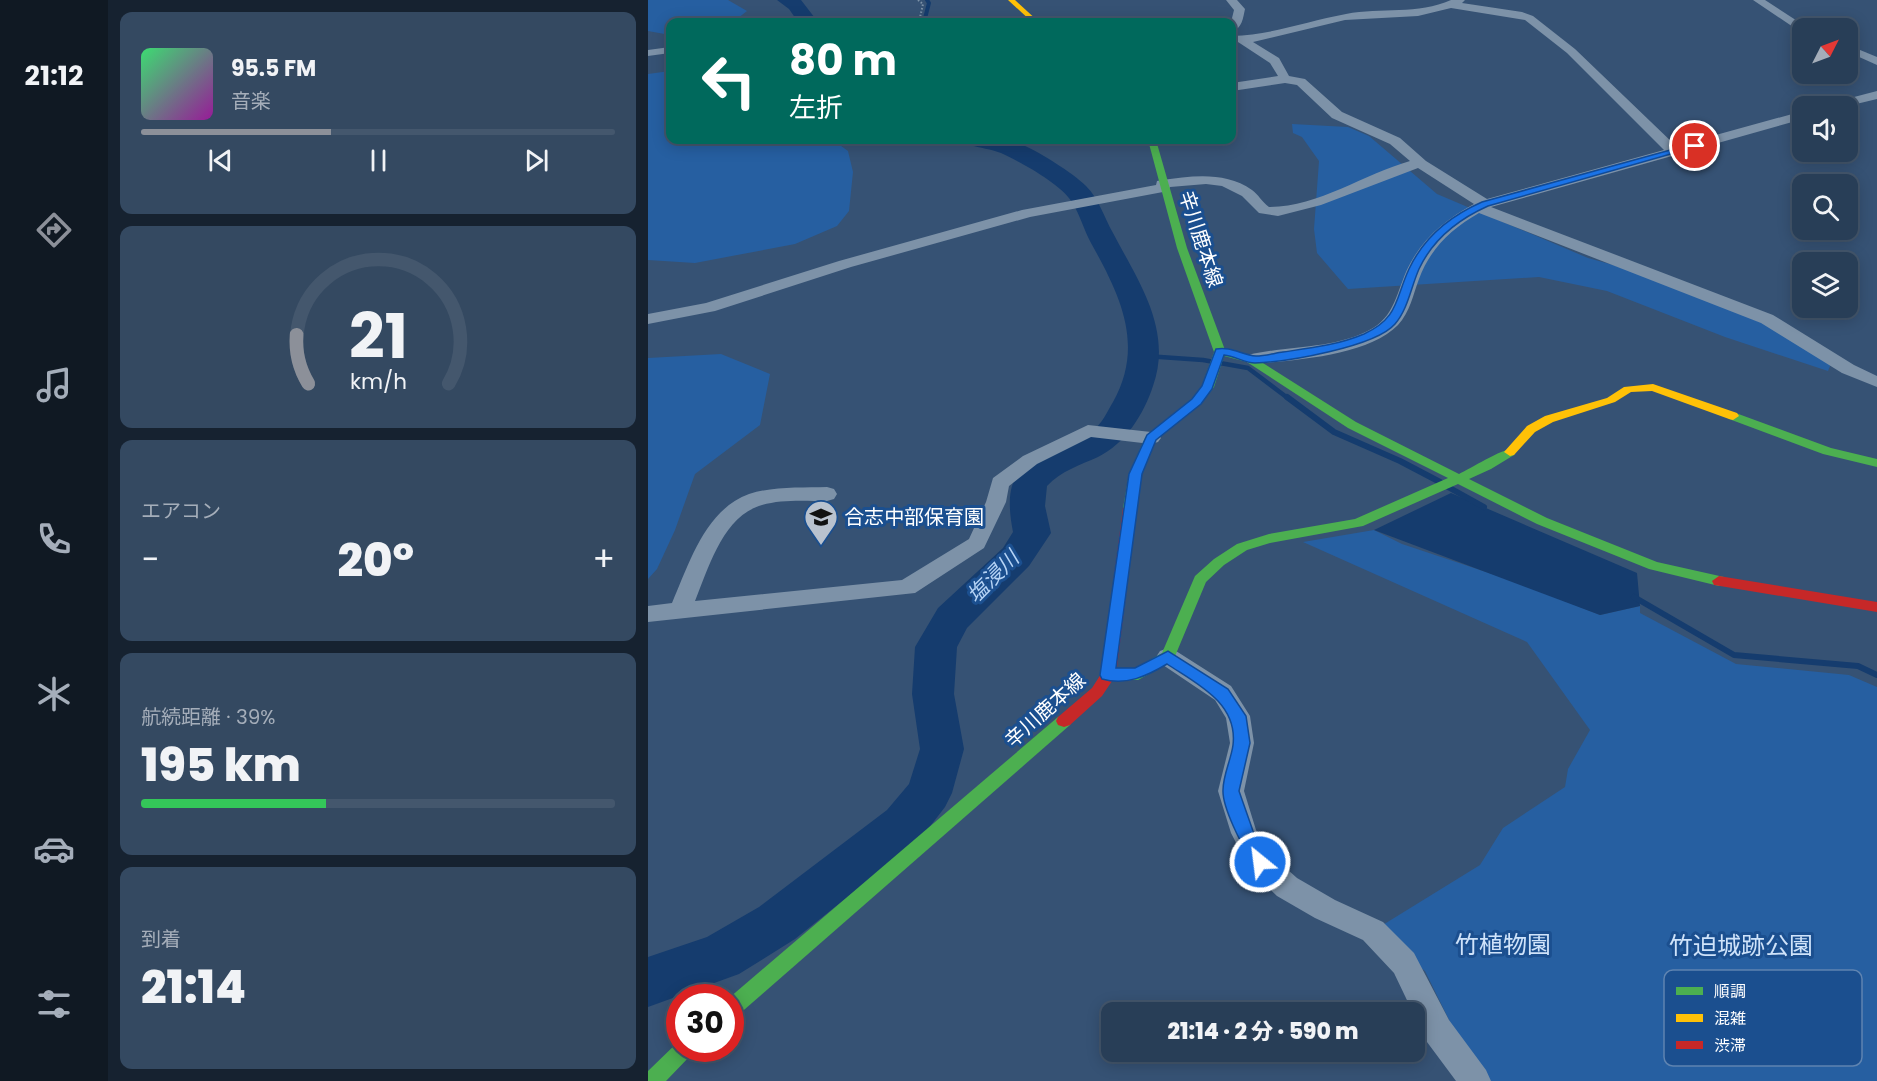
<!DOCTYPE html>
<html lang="ja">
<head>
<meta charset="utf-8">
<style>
	:root { --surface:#283e57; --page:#344961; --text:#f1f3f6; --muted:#a5aeba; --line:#44576d; --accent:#8c9099 }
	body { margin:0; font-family:Poppins,"Noto Sans JP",sans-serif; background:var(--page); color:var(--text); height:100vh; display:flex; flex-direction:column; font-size:22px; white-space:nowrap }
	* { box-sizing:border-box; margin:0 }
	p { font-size:20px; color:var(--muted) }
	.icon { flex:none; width:33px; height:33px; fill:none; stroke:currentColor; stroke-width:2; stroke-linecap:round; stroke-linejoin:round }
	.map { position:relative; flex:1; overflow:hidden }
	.side { display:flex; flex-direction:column; gap:12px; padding:12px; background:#162230; width:540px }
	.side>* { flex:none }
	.guide { position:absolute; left:18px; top:18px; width:570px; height:126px; border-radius:12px; box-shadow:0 3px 15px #0003,0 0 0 2px var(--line); background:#00695c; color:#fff; overflow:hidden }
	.needle { width:39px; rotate:48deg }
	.buttons { position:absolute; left:1144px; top:18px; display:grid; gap:12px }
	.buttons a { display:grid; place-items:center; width:66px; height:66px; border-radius:12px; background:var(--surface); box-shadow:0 3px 15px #0003,0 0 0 2px var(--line); font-size:30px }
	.speed { position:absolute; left:18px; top:984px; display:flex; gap:12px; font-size:30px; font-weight:700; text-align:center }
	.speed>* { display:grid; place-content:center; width:78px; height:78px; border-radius:50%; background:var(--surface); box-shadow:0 3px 15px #0003,0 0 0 2px var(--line); line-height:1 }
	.speed .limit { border:9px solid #d22; background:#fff; color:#111 }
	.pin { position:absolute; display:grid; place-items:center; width:51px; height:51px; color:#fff; margin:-26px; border:3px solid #fff; border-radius:50%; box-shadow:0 2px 6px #0007 }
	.me { position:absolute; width:66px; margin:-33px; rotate:331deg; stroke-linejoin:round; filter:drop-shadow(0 0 4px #0008) }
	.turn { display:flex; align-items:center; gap:21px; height:126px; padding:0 24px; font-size:27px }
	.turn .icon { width:78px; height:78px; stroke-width:2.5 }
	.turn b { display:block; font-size:42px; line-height:51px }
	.big { font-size:45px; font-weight:800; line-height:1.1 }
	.side .widget { flex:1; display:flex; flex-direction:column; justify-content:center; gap:9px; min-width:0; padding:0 21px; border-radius:12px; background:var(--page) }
	.side .dial { align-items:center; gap:0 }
	.dial svg { height:156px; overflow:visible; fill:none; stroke:var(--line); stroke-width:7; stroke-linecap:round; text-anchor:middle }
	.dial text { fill:var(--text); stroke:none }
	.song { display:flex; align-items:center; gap:18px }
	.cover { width:72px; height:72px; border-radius:9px; background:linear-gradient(135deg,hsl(140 70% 55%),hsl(300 70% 35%)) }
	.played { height:6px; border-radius:3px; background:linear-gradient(90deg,var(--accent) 40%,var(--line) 40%) }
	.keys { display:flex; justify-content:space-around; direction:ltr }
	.heat { display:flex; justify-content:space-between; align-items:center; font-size:33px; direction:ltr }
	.charge { height:9px; border-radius:4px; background:linear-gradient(90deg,#34c759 39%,var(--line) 0) }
	.trip { position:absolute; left:453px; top:1002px; width:324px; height:60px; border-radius:12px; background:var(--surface); box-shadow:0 3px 15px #0003,0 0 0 2px var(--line); font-weight:800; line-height:60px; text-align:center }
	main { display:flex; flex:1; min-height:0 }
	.tabs { display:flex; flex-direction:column; width:108px; justify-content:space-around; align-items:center; background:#101923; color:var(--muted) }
	.tabs .icon { width:42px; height:42px }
	.tabs .on { color:var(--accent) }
	.tabs b { font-size:27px; color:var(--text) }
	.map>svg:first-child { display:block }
	.green { fill:#265fa1 }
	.water { fill:#153c6e }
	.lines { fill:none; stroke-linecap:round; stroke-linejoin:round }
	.stream-far2 { stroke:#153c6e; stroke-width:4 }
	.stream-far1 { stroke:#153c6e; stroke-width:4.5 }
	.stream { stroke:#153c6e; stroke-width:6 }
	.river { fill:#153c6e; fill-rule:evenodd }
	.path { stroke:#7d92a8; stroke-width:2; stroke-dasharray:1.5 2; stroke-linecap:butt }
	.street { fill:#7d92a8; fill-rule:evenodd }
	.fast { fill:#4caf50; fill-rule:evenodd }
	.slow { fill:#ffc107; fill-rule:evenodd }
	.jam { fill:#c62828; fill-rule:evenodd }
	.route { fill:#1a73e8; stroke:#114b97; stroke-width:1.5 }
	.labels { text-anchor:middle; stroke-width:6; stroke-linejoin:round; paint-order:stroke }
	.street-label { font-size:20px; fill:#fff; stroke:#1b4f8f }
	.poi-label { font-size:20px; fill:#fff; stroke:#1b4f8f; text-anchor:start }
	.water-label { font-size:21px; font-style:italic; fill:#b5d3f5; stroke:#1b4f8f }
	.near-park-label { font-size:24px; fill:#cfe3fa; stroke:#1b4f8f }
	.key { fill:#1b4f8f; stroke:#5f84b1; stroke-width:1.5 }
	.key-label { font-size:16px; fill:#fff }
</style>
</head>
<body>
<main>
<nav class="tabs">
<b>21:12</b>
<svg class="icon on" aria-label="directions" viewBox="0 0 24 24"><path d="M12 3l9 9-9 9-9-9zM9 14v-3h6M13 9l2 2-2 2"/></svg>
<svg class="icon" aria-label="music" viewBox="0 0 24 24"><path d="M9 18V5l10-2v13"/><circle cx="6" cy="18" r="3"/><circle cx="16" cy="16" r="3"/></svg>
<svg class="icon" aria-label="phone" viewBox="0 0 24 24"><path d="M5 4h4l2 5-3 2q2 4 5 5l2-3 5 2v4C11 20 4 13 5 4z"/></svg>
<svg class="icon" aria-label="climate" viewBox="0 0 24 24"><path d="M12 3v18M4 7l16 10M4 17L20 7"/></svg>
<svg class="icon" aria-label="car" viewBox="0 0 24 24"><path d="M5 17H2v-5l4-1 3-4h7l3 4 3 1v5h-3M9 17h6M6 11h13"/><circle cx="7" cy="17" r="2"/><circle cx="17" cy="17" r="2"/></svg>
<svg class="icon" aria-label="filters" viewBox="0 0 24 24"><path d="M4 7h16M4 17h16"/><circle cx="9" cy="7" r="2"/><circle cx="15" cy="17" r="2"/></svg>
</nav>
<section class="side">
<div class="widget">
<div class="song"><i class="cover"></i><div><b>95.5 FM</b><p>音楽</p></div></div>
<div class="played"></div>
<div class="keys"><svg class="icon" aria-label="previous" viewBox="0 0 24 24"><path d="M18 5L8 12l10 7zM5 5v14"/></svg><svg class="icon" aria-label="pause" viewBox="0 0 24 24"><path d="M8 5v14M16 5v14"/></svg><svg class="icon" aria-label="next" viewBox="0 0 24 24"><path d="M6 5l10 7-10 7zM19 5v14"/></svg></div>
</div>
<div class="widget dial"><svg viewBox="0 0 100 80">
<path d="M14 69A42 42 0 1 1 86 69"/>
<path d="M14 69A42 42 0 0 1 8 44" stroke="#8c9099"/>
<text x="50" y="56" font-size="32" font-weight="700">21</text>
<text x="50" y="72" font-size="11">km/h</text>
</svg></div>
<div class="widget"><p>エアコン</p>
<div class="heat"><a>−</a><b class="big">20°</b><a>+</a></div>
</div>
<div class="widget"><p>航続距離 · 39%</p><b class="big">195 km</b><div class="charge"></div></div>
<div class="widget"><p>到着</p><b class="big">21:14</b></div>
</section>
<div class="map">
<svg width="1229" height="1081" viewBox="0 0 1229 1081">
	<rect width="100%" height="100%" fill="#365274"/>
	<!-- green -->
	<g class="green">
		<path d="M0 0H80L99 11 85 22H22V35L0 31Z"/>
		<path d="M22 71V140H185L200 151 205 172 201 211 189 226 147 244 47 263 0 260V74Z"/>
		<path d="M644 124 700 127 721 136 789 194 940 258 1012 278 1081 305 1185 359 1180 371 1077 337 959 291 891 277 700 289 669 253 666 229 671 161 654 137 645 133Z"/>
		<path d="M73 354 122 374 112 425 47 474 27 530 9 569 0 579V358Z"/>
		<path d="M726 530 754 544 871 583 952 615 992 606V613L1088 664 1201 675 1229 687V1081H831L777 971 725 931 832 865 855 828 917 787 920 769 942 730 879 642 655 542Z"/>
	</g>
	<!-- water -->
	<path class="water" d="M803 493 989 573 992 606 952 615 726 530Z"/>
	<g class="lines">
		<!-- stream-far2 -->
		<g class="stream-far2">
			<path d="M276 22 281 3 279 0"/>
			<path d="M337 141 342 140"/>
		</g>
		<!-- stream-far1 -->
		<path class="stream-far1" d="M498 356 555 360 600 368 641 399"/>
		<!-- stream -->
		<g class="stream">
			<path d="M639 397 686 432 752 461 792 482"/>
			<path d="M800 487 836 507"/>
			<path d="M986 597 1086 655 1210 666 1229 675"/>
		</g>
		<!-- river -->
		<g class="river">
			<path d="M129 0H153L170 22H150L141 9Z"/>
			<path d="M318 140C330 139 347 138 359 140 377 142 424 172 438 186 451 199 456 217 465 233 490 281 525 329 505 386 496 414 477 444 450 457 432 465 413 471 399 486L397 506 403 533 381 566 319 628 309 647 306 694 316 749 304 793 297 807 273 838 147 939 91 974 0 1007V957L59 937 111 907 239 810 261 784 272 749 264 694 267 647 290 608 355 548 365 532C349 450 396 466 444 431 454 424 459 412 465 402 497 345 472 295 443 243 436 230 432 215 424 202 412 183 372 162 353 153 343 149 332 148 322 145Z"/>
		</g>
		<!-- path -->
		<path class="path" d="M270 0 275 4 271 22"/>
		<!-- street -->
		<g class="street">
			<path d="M578 0H589L597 9C595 18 594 29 584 31L583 22 586 10Z"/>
			<path d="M803 0H817L814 3 874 12 885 16 927 49 1028 146 1155 111V119L843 207 1125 315 1206 365 1229 376V387L1194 373 1113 323 831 213C803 229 782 249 771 279 765 295 762 312 750 325 720 356 647 360 606 364L600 363 597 359 600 355C641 345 687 350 725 328 749 314 750 284 763 262 778 235 800 218 826 204L770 168 673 205 630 216 611 213 594 196 574 186 558 184 522 187 520 191 515 192 382 217 203 267 67 311 0 324V314L58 303 191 261 374 210 508 185 509 181 514 180C544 176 577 171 604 190 610 194 614 202 621 207 670 207 716 174 762 161L742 144 684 118 649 85 637 83 584 91V83L630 76 622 63 590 42H584V36C624 35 659 21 698 14 733 7 770 15 803 0ZM803 8 877 20 919 53 1016 150 839 199 778 161 752 138 694 112 657 79 641 76 631 58 605 42 697 20 770 16Z"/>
			<path d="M1105 0H1117L1160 28H1155V32L1151 31Z"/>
			<path d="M1200 45 1229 57V65L1200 52Z"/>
			<path d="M22 47V53L0 56V50Z"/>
			<path d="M1229 91V99L1200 106H1181L1183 103Z"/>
			<path d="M440 425 503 432 510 434 513 438 510 442 503 444 443 437 389 464 361 486 358 502 336 548 267 593 0 622V606L24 603C41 564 57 510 101 494 126 486 154 488 179 487L186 489 189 494 186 499 179 501C158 501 134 499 114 505 75 516 61 567 47 601L254 580 321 539 338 502 345 478 375 456Z"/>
			<path d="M520 648 528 651 583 686 602 716 606 743 596 791 608 830 622 854 649 878 687 900 735 922 766 953 801 1020 838 1070 843 1081H808L779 1042 746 973 715 940 667 918 629 896 602 870 583 833 570 791 582 743 578 718 567 700 512 663 508 657 512 651Z"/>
		</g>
		<!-- fast -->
		<g class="fast">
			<path d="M500 140H508L539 248 577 350 607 358 708 422 811 474C822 469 857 447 866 449L868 452 866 455 843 469 821 479 899 518 1009 562 1076 577 1078 581 1076 585 1071 586 1001 569 889 524 810 484 715 526 622 543 599 550 576 565 558 582 525 661 490 680 455 679 452 675 455 671 488 668 514 653 547 576 566 559 589 544 621 534 707 519 800 478 700 428 599 362 576 356 566 387 553 403 508 440 493 474 489 508 482 512 477 511 475 508 481 474 497 438 545 399 554 386 566 352 529 248Z"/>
			<path d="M1085 412 1183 448 1229 459V467L1175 454 1081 419 1079 416Z"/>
			<path d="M416 715 422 717 424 721 422 725 89 1016 82 1018 81 998 410 717Z"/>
			<path d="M32 1040V1048H46L43 1055 18 1081H0V1071Z"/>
		</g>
		<!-- slow -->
		<g class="slow">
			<path d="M360 0H367L391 22H384Z"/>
			<path d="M1005 384 1089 413 1091 416 1085 420 1081 419 1004 391 983 392 967 402 905 422 887 432 866 455 862 456 856 452 879 426 897 416 959 398 976 387Z"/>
		</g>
		<!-- jam -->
		<g class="jam">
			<path d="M482 504 489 508 468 675 454 696 422 725 416 727 410 725 408 721 410 717 444 688 453 674 475 508Z"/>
			<path d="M1071 576 1229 602V612L1066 585 1064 581Z"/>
		</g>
	</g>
	<!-- route -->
	<path class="route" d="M1044 144 1051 146 840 206C811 219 785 239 771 269 763 287 760 309 747 324 727 347 638 362 607 363 597 363 587 356 576 355L564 389 553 404 508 440 494 474 468 668H487L520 651 580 689 598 716 602 743 591 791 605 831 621 862 619 867 612 869 606 867C597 850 574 809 575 790 575 775 583 760 585 745 590 703 549 684 519 664 499 676 478 686 454 679L452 675 481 474 499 435 544 399 554 386 568 349C583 346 594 355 608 356 617 356 627 353 635 352 663 348 690 345 716 334 751 318 747 299 761 269 776 237 802 216 834 202Z"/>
	<!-- icons -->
	<defs>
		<symbol id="school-pin" viewBox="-11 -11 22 30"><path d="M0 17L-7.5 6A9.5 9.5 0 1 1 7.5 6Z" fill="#b9c2ce" stroke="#1b4f8f"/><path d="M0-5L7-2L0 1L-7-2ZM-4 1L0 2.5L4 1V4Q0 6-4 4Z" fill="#111"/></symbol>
	</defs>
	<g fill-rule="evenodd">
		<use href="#school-pin" x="154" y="498" width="38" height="52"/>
	</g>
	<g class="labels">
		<!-- street labels -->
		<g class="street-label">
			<text transform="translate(553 239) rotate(72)" y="7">辛川鹿本線</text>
			<text transform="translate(397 710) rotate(-42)" y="7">辛川鹿本線</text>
		</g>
		<!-- poi labels -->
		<g class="poi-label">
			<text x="196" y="524">合志中部保育園</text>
		</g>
		<!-- water labels -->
		<g class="water-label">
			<text transform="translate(345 577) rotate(-45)" y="7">塩浸川</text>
		</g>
		<!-- near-park labels -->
		<g class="near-park-label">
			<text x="855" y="953">竹植物園</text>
			<text x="1093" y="954">竹迫城跡公園</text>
		</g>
	</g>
	<!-- legend -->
	<rect x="1016" y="970" width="198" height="96" rx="9" class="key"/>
	<rect x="1028" y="987" width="27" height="8" fill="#4caf50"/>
	<rect x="1028" y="1014" width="27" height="8" fill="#ffc107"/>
	<rect x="1028" y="1041" width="27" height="8" fill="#c62828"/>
	<g class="key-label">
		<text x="1066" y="997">順調</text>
		<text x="1066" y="1024">混雑</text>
		<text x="1066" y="1051">渋滞</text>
	</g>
</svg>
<div class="buttons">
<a><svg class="needle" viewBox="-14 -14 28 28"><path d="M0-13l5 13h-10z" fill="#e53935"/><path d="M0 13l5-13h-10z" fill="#a5aeba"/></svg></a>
<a><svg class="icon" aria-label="sound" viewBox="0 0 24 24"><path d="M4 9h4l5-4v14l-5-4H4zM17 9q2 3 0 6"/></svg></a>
<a><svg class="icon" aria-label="search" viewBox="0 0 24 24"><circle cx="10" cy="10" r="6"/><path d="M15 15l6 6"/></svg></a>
<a><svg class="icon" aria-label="layers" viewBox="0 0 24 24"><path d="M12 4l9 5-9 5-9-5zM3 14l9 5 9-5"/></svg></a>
</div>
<div class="speed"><div class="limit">30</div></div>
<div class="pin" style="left:1047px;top:146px;background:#d93025"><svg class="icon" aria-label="arrive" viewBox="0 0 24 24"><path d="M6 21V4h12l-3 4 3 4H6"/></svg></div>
<svg class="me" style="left:612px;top:862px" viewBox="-20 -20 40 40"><circle r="17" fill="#1a73e8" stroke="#fff" stroke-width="3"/><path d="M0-11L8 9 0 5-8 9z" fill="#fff"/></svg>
<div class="trip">21:14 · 2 分 · 590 m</div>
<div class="guide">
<div class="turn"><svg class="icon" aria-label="left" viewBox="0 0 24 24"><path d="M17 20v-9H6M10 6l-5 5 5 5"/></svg><div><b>80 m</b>左折</div></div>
</div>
</div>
</main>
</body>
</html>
